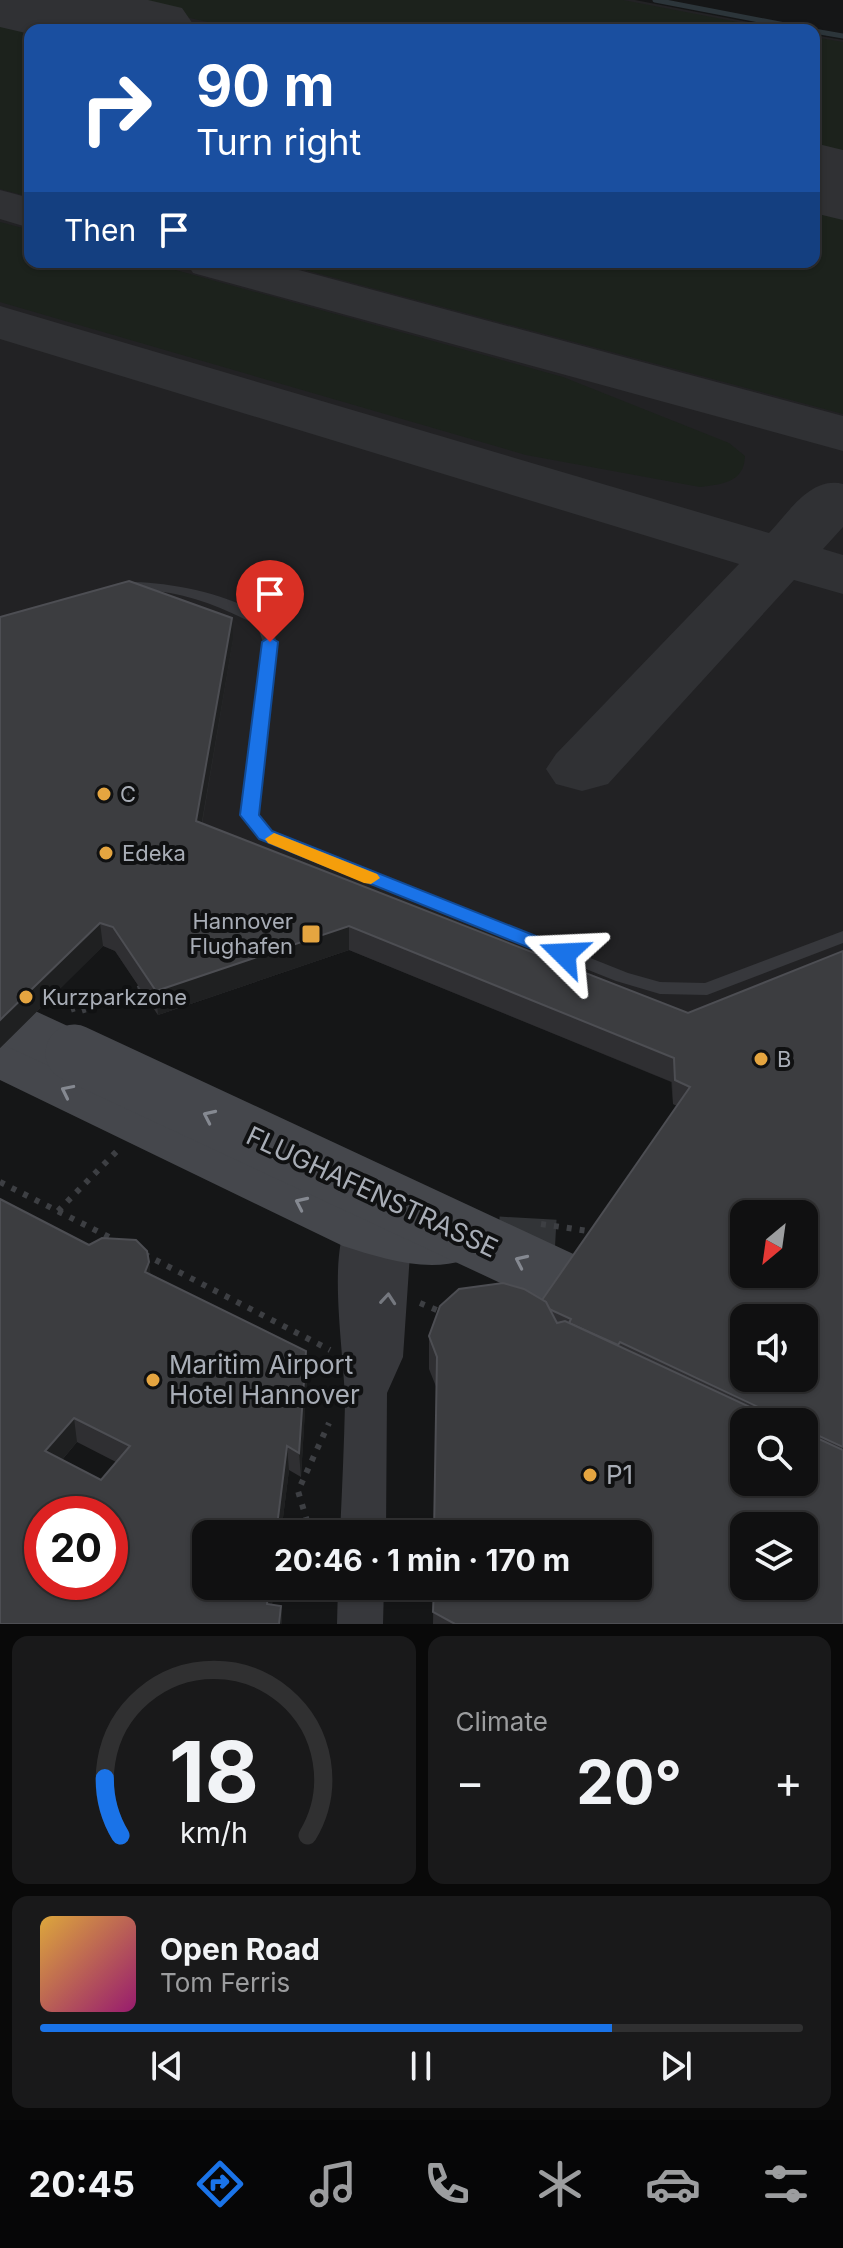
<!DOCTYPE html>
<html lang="en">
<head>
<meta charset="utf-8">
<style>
	:root { --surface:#101011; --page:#19191a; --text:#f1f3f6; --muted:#9c9d9f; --line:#303031; --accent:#1a73e8 }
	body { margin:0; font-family:Inter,sans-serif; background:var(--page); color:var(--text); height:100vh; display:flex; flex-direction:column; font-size:30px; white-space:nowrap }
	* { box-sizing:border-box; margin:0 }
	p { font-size:26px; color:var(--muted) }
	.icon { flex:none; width:44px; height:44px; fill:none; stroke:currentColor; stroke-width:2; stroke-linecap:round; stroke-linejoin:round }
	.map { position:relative; height:1624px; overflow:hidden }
	.drawer { display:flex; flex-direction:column; gap:12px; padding:12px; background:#090909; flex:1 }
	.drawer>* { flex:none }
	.hud { position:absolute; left:24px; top:24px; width:796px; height:244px; border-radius:16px; box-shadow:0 2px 6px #0004,0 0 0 2px var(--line); background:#1a4fa0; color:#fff; overflow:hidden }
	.needle { width:52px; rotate:209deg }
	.fabs { position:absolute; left:730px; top:1200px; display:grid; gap:16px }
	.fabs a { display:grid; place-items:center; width:88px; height:88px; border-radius:16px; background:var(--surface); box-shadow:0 2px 6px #0004,0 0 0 2px var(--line); font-size:40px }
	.speed { position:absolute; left:24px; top:1496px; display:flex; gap:16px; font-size:40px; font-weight:700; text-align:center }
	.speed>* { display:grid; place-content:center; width:104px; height:104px; border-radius:50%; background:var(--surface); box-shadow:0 2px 6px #0004,0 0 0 2px var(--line); line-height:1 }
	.speed .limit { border:12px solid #d22; background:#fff; color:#111 }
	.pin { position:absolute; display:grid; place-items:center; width:68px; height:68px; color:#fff; margin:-82px -34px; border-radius:50% 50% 50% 0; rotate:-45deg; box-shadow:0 0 8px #0007 }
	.pin .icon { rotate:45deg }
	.me { position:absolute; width:88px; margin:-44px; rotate:291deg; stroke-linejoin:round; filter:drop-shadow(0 0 6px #0008) }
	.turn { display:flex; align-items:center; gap:28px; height:168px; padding:0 40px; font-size:36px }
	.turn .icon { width:104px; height:104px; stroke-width:2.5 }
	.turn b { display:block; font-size:56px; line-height:68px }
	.then { display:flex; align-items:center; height:76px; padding:0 40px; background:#0003; gap:16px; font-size:30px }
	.big { font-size:60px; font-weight:700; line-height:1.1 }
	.drawer .tile { flex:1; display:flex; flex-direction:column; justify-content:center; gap:12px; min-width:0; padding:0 28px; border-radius:16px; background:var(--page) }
	.drawer .dial { align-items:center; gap:0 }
	.dial svg { height:208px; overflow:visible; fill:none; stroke:var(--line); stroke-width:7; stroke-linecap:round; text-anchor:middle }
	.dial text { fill:var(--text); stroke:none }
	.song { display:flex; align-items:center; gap:24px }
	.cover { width:96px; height:96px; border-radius:12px; background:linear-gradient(135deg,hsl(40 70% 55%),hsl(320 70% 35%)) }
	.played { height:8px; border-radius:4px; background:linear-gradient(90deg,var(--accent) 75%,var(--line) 75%) }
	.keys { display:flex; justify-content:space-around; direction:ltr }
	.heat { display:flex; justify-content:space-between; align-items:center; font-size:44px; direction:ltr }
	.drawer .tiles { flex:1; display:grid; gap:12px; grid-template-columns:1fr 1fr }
	.tile:last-child { grid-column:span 2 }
	.trip { position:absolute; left:192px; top:1520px; width:460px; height:80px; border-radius:16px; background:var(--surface); box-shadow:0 2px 6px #0004,0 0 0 2px var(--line); font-weight:700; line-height:80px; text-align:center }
	.tab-bar { display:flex; height:128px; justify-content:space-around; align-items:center; background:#060607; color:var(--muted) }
	.tab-bar .icon { width:56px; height:56px }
	.tab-bar .active { color:var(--accent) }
	.tab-bar b { font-size:36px; color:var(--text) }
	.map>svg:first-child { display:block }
	.built { fill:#222224 }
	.green { fill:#1c221c }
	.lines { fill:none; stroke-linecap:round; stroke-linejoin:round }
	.stream { stroke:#2c353a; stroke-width:5 }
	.taxiway { fill:#303134; fill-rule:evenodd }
	.runway { fill:#303134; fill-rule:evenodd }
	.secondary-tunnel { stroke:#323437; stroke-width:57; stroke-dasharray:57 28; stroke-linecap:butt }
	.path-far1 { stroke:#3d3f43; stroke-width:5; stroke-dasharray:4 6; stroke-linecap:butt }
	.path { stroke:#3d3f43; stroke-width:6; stroke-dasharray:5 8; stroke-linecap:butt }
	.service { fill:#37383c; fill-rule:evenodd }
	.minor { fill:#37383c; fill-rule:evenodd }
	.secondary { fill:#45474c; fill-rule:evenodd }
	.secondary-bridge-far1 { stroke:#45474c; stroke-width:44 }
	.secondary-bridge { stroke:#45474c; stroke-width:57 }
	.wall { fill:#2f2f32; fill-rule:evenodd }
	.shaded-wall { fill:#1f2021 }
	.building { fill:#3c3d40; stroke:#4d4e53; stroke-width:2; fill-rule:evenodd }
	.oneway { stroke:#858991 }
	.oneway2 { stroke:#75787f }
	.route { fill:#1a73e8; stroke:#114b97; stroke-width:2 }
	.slow { fill:#f59e0b }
	.poi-dot { fill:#e5a540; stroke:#101112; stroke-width:3 }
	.labels { text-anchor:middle; stroke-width:8; stroke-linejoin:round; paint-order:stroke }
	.poi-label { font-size:22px; fill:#a8adb6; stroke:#101112; text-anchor:start }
	.near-street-label { font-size:26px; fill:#a8adb6; stroke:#101112 }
	.near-poi-label { font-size:26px; fill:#a8adb6; stroke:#101112; text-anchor:start }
</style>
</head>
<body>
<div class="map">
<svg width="843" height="1624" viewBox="0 0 843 1624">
	<rect width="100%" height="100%" fill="#151617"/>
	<!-- built -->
	<path class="built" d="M0 0H635L790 30H30V262H814V35L843 40V1176L673 1104 671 1082 349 950 158 1015 115 951 0 900Z"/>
	<!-- green -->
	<g class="green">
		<path d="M107 0H623L779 30H245Z"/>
		<path d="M0 19 49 30H30V197L0 189Z"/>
		<path d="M814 37 843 42V159L814 153Z"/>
		<path d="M814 204 843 211V414L275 262H814Z"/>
		<path d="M0 222 30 230V262H147L563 377 729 443 745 456C744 483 722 484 700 487L526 455 0 302Z"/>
	</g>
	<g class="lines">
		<!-- stream -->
		<g class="stream">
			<path d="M655 0 811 30"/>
			<path d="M814 31 843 36"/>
		</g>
		<!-- taxiway -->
		<g class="taxiway">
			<path d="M0 190 30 198V228L0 219Z"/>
			<path d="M186 262H269L843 416V451L193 273Z"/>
			<path d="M0 306 769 533C789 512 811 476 843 484V527L823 549 843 555V594L794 580 608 784 582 791 556 784 546 769 556 754 739 564 0 339Z"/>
		</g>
		<!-- runway -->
		<g class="runway">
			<path d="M0 0H148L182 8 197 30H30V34L0 27Z"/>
			<path d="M814 143 843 150V220L814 213Z"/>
		</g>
		<!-- secondary-tunnel -->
		<path class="secondary-tunnel" d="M498 1245 568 1249 744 1324"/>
		<!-- path-far1 -->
		<g class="path-far1">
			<path d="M71 1010 145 986"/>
			<path d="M82 1011 149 989"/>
		</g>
		<!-- path -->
		<g class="path">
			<path d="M0 1182 117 1241"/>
			<path d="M58 1211 118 1150"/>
			<path d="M541 1224 595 1232"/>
			<path d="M144 1254 330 1350"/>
			<path d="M420 1303 444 1313"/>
			<path d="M311 1534 298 1491 329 1423"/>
		</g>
		<!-- service -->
		<path class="service" d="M135 582C174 583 242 596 270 623L277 642 257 814 271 831 628 973 660 982 705 983 843 931V943L707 995 660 994 616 981 259 839 241 815 263 642 257 625C225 609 193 595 157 591 143 590 120 596 109 588L116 584Z"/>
		<!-- minor -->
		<g class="minor">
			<path d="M362 1216 376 1220 380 1227 391 1224 405 1228 411 1239 403 1357 387 1393 386 1534H340C342 1491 344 1447 345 1404 345 1357 327 1260 348 1220Z"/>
			<path d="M338 1586H384L383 1624H337Z"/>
		</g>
		<!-- secondary -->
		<path class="secondary" d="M0 1041 377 1214 465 1230 473 1245 465 1260C426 1273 381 1258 343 1246L0 1080Z"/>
		<!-- secondary-bridge-far1 -->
		<path class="secondary-bridge-far1" d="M0 1019 78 1055"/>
		<!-- secondary-bridge -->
		<path class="secondary-bridge" d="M74 1053 611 1303"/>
	</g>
	<!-- wall -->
	<g class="wall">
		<path d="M0 617 233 640 202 824 688 1013 843 951V1624H433L437 1389 429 1369V1336L542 1300 677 1106 673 1104 672 1082 349 950 158 1015 115 951 103 946 0 1048ZM744 1422H804V1482Z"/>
		<path d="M89 1245 149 1262 150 1275 307 1376 301 1477 289 1470 272 1605 281 1606 282 1624H0ZM77 1442 116 1462 101 1480 62 1460Z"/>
	</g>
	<!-- shaded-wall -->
	<g class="shaded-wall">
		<path d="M232 618 233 640 198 845 196 821Z"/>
		<path d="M100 923 103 946 0 1048V1020Z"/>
		<path d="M349 926V950L158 1015 156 991Z"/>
		<path d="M149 1262 152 1286 145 1272Z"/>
		<path d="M306 1351 307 1376 301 1477 299 1453Z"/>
		<path d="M74 1418 77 1442 49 1475 45 1451Z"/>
		<path d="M287 1446 289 1470 281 1534H276Z"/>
		<path d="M269 1586H274L269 1624 267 1604Z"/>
		<path d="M281 1606 282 1624H279Z"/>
	</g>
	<!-- building -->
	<g class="building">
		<path d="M129 581 232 618 196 821 688 1013 843 951V1447L804 1429V1422H790L620 1342 618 1345 569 1323 571 1319 549 1309 546 1302 542 1300 690 1087 675 1080 674 1058 349 926 156 991 113 927 100 923 0 1020V617ZM744 1214H804V1274H744ZM744 1318H804V1378H744Z"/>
		<path d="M0 1199 89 1245 102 1238 136 1240 147 1251 149 1262 145 1272 306 1351 299 1453 287 1446 276 1534H206V1586H269L267 1604 281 1606 279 1624H0ZM74 1418 130 1446 101 1480 45 1451ZM42 1514H110V1582H42Z"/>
		<path d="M503 1283 524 1289 546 1302 557 1323 565 1321 782 1422H744V1482H804V1432L843 1450V1624H455L433 1612 434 1586H638V1534H434L437 1357 429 1336 440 1306 459 1289ZM744 1526H804V1586H744Z"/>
	</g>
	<!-- one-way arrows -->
	<defs><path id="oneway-chevron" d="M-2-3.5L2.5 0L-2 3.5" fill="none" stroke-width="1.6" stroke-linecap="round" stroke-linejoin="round" transform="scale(2)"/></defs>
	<g class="oneway">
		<use href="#oneway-chevron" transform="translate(67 1091) rotate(-154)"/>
		<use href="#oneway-chevron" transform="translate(209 1116) rotate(-155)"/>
		<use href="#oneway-chevron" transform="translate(301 1203) rotate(-155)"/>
		<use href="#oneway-chevron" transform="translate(521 1261) rotate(-155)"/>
	</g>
	<use class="oneway2" href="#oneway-chevron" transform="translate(388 1299) rotate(-85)"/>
	<!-- route -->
	<path class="route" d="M270 637 278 642 259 815 272 831 571 950 573 954 571 959H557L259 839 240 815 262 642Z"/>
	<!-- slow -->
	<path class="slow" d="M274 833 377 874 380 878 371 884 364 883 268 843 265 839Z"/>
	<!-- markers -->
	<g class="poi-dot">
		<circle cx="104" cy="794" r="8"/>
		<circle cx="106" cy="853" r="8"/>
		<rect x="301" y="924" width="20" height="20" rx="4"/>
		<circle cx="26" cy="997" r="8"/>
		<circle cx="761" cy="1059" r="8"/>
		<circle cx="153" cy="1380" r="8"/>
		<circle cx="590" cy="1475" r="8"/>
	</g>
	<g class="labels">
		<!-- poi labels -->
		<g class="poi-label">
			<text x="120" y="802">C</text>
			<text x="122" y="861">Edeka</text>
			<text x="293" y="929" text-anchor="end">Hannover<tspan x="293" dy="25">Flughafen</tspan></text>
			<text x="42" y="1005">Kurzparkzone</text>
			<text x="777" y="1067">B</text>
		</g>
		<!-- near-street labels -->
		<g class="near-street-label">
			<text transform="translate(372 1192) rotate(25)" y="9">FLUGHAFENSTRASSE</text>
		</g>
		<!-- near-poi labels -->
		<g class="near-poi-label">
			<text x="169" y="1374">Maritim Airport<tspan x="169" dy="30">Hotel Hannover</tspan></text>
			<text x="606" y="1484">P1</text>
		</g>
	</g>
</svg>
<div class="fabs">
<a><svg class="needle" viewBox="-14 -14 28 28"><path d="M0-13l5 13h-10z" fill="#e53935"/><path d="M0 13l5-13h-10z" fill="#9c9d9f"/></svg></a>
<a><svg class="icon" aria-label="sound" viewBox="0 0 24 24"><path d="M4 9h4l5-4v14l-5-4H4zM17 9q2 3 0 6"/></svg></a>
<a><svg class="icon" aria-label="search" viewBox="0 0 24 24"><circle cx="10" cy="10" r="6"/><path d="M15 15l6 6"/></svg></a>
<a><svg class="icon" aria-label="layers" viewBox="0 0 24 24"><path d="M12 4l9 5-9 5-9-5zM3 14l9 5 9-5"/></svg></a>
</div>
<div class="speed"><div class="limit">20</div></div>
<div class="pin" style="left:270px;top:642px;background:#d93025"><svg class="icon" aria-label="arrive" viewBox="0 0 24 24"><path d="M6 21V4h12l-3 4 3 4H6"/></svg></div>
<svg class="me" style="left:564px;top:954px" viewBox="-20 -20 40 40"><path d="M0-17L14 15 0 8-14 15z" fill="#1a73e8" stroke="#fff" stroke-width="4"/></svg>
<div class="trip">20:46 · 1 min · 170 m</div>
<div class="hud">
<div class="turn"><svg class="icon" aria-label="right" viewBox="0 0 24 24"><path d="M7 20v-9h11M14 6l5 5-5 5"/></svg><div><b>90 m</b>Turn right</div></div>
<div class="then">Then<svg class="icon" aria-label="arrive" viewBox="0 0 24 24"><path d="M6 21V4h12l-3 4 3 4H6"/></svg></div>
</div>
</div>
<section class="drawer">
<div class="tiles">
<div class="tile dial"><svg viewBox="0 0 100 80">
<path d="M14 69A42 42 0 1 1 86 69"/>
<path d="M14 69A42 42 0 0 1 8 47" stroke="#1a73e8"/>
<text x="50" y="56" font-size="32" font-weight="700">18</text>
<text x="50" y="72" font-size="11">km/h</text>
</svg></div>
<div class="tile"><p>Climate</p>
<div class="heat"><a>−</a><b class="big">20°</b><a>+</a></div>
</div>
<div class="tile">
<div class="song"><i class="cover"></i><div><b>Open Road</b><p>Tom Ferris</p></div></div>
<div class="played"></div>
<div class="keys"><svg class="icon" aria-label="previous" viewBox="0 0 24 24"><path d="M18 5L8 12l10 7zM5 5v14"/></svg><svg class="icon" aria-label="pause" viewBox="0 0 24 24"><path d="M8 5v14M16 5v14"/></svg><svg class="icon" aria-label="next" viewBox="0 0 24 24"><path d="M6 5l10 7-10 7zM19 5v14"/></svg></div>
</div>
</div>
</section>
<nav class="tab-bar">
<b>20:45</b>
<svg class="icon active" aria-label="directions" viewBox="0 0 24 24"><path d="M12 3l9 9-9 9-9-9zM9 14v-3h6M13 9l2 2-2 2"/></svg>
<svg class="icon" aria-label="music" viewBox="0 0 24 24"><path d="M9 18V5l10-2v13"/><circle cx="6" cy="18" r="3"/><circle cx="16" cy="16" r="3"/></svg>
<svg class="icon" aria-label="phone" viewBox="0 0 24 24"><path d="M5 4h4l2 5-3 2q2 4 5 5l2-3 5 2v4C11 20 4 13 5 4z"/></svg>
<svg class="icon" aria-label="climate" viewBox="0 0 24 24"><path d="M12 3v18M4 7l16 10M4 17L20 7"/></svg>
<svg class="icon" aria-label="car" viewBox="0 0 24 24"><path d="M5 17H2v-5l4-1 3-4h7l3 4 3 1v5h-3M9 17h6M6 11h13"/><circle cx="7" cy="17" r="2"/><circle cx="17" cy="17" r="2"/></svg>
<svg class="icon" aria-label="filters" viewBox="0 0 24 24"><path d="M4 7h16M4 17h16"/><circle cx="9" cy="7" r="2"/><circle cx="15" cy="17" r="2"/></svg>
</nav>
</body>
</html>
